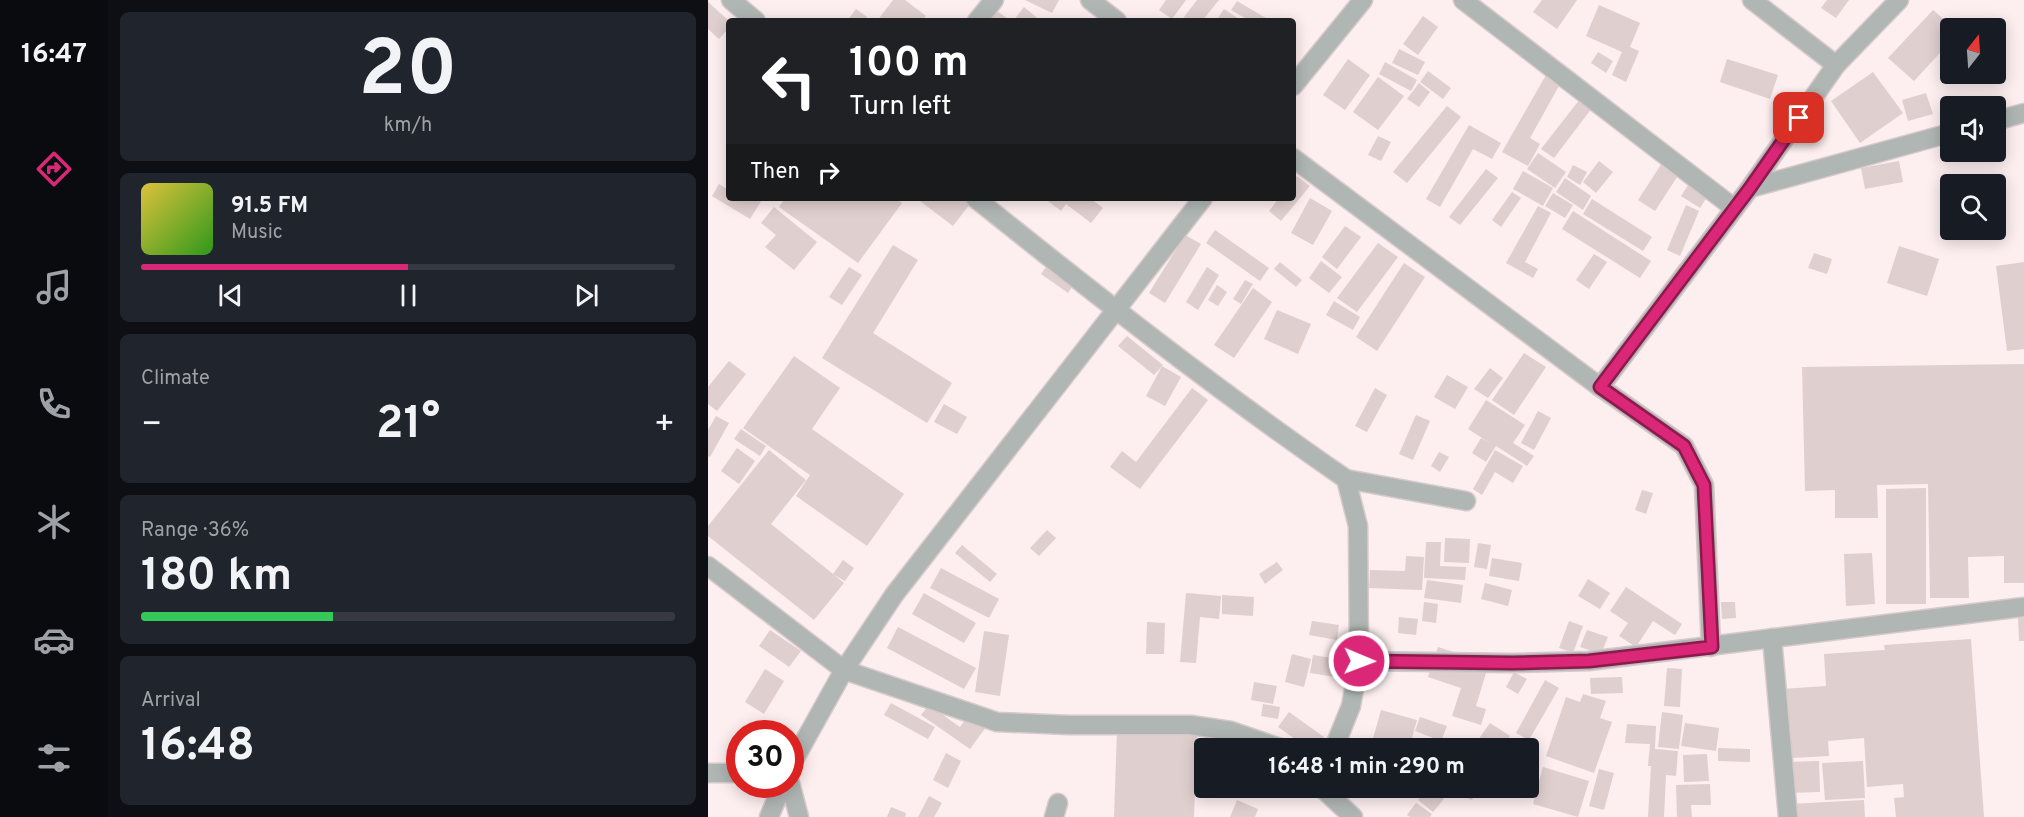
<!DOCTYPE html>
<html lang="en">
<head>
<meta charset="utf-8">
<style>
	:root { --surface:#171b24; --page:#20242c; --text:#f1f3f6; --muted:#9ea1a6; --line:#363941; --accent:#db2777 }
	body { margin:0; font-family:Overpass,sans-serif; background:var(--page); color:var(--text); height:100vh; display:flex; flex-direction:column; font-size:22px; white-space:nowrap }
	* { box-sizing:border-box; margin:0 }
	p { font-size:20px; color:var(--muted) }
	.icon { flex:none; width:33px; height:33px; fill:none; stroke:currentColor; stroke-width:2; stroke-linecap:round; stroke-linejoin:round }
	.map { position:relative; flex:1; overflow:hidden }
	.panel { display:flex; flex-direction:column; gap:12px; padding:12px; background:#0d0f14; width:600px }
	.panel>* { flex:none }
	.top-card { position:absolute; left:18px; top:18px; width:570px; height:183px; border-radius:6px; box-shadow:0 3px 15px #0003; background:#202124; color:#fff; overflow:hidden }
	.needle { width:39px; rotate:17deg }
	.tools { position:absolute; left:1232px; top:18px; display:grid; gap:12px }
	.tools a { display:grid; place-items:center; width:66px; height:66px; border-radius:6px; background:var(--surface); box-shadow:0 3px 15px #0003; font-size:30px }
	.speed { position:absolute; left:18px; top:720px; display:flex; gap:12px; font-size:30px; font-weight:700; text-align:center }
	.speed>* { display:grid; place-content:center; width:78px; height:78px; border-radius:50%; background:var(--surface); box-shadow:0 3px 15px #0003; line-height:1 }
	.speed .limit { border:9px solid #d22; background:#fff; color:#111 }
	.pin { position:absolute; display:grid; place-items:center; width:51px; height:51px; color:#fff; margin:-26px; border-radius:12px; box-shadow:0 3px 9px #0006 }
	.me { position:absolute; width:66px; margin:-33px; rotate:91deg; stroke-linejoin:round; filter:drop-shadow(0 0 4px #0008) }
	.turn { display:flex; align-items:center; gap:21px; height:126px; padding:0 24px; font-size:27px }
	.turn .icon { width:78px; height:78px; stroke-width:2.5 }
	.turn b { display:block; font-size:42px; line-height:51px }
	.then { display:flex; align-items:center; height:57px; padding:0 24px; background:#0003; gap:12px; font-size:22px }
	.big { font-size:45px; font-weight:700; line-height:1.1 }
	.panel .card { flex:1; display:flex; flex-direction:column; justify-content:center; gap:9px; min-width:0; padding:0 21px; border-radius:9px; background:var(--page) }
	.panel .dial { align-items:center; gap:0 }
	.dial b { font-size:78px; line-height:1 }
	.song { display:flex; align-items:center; gap:18px }
	.cover { width:72px; height:72px; border-radius:9px; background:linear-gradient(135deg,hsl(50 70% 55%),hsl(110 70% 35%)) }
	.played { height:6px; border-radius:3px; background:linear-gradient(90deg,var(--accent) 50%,var(--line) 50%) }
	.keys { display:flex; justify-content:space-around; direction:ltr }
	.heat { display:flex; justify-content:space-between; align-items:center; font-size:33px; direction:ltr }
	.charge { height:9px; border-radius:4px; background:linear-gradient(90deg,#34c759 36%,var(--line) 0) }
	.trip { position:absolute; left:486px; top:738px; width:345px; height:60px; border-radius:6px; background:var(--surface); box-shadow:0 3px 15px #0003; font-weight:700; line-height:60px; text-align:center }
	main { display:flex; flex:1; min-height:0 }
	.menu { display:flex; flex-direction:column; width:108px; justify-content:space-around; align-items:center; background:#090b0e; color:var(--muted) }
	.menu .icon { width:42px; height:42px }
	.menu .active { color:var(--accent) }
	.menu b { font-size:27px; color:var(--text) }
	.map>svg:first-child { display:block }
	.building { fill:#e0cfcf }
	.lines { fill:none; stroke-linecap:round; stroke-linejoin:round }
	.minor-casing { stroke:#d7cacb; stroke-width:21 }
	.minor { stroke:#afb6b3; stroke-width:18 }
	.route-casing { stroke:#8e194d; stroke-width:15 }
	.route { stroke:#db2777; stroke-width:10 }
</style>
</head>
<body>
<main>
<nav class="menu">
<b>16:47</b>
<svg class="icon active" aria-label="directions" viewBox="0 0 24 24"><path d="M12 3l9 9-9 9-9-9zM9 14v-3h6M13 9l2 2-2 2"/></svg>
<svg class="icon" aria-label="music" viewBox="0 0 24 24"><path d="M9 18V5l10-2v13"/><circle cx="6" cy="18" r="3"/><circle cx="16" cy="16" r="3"/></svg>
<svg class="icon" aria-label="phone" viewBox="0 0 24 24"><path d="M5 4h4l2 5-3 2q2 4 5 5l2-3 5 2v4C11 20 4 13 5 4z"/></svg>
<svg class="icon" aria-label="climate" viewBox="0 0 24 24"><path d="M12 3v18M4 7l16 10M4 17L20 7"/></svg>
<svg class="icon" aria-label="car" viewBox="0 0 24 24"><path d="M5 17H2v-5l4-1 3-4h7l3 4 3 1v5h-3M9 17h6M6 11h13"/><circle cx="7" cy="17" r="2"/><circle cx="17" cy="17" r="2"/></svg>
<svg class="icon" aria-label="filters" viewBox="0 0 24 24"><path d="M4 7h16M4 17h16"/><circle cx="9" cy="7" r="2"/><circle cx="15" cy="17" r="2"/></svg>
</nav>
<section class="panel">
<div class="card dial"><b>20</b><p>km/h</p></div>
<div class="card">
<div class="song"><i class="cover"></i><div><b>91.5 FM</b><p>Music</p></div></div>
<div class="played"></div>
<div class="keys"><svg class="icon" aria-label="previous" viewBox="0 0 24 24"><path d="M18 5L8 12l10 7zM5 5v14"/></svg><svg class="icon" aria-label="pause" viewBox="0 0 24 24"><path d="M8 5v14M16 5v14"/></svg><svg class="icon" aria-label="next" viewBox="0 0 24 24"><path d="M6 5l10 7-10 7zM19 5v14"/></svg></div>
</div>
<div class="card"><p>Climate</p>
<div class="heat"><a>−</a><b class="big">21°</b><a>+</a></div>
</div>
<div class="card"><p>Range · 36%</p><b class="big">180 km</b><div class="charge"></div></div>
<div class="card"><p>Arrival</p><b class="big">16:48</b></div>
</section>
<div class="map">
<svg width="1316" height="817" viewBox="0 0 1316 817">
	<rect width="100%" height="100%" fill="#fdeeef"/>
	<!-- building -->
	<g class="building">
		<path d="M185 0H197L218 16 214 21H169Z"/>
		<path d="M317 0H351L344 13Z"/>
		<path d="M458 0H478L464 19 451 10Z"/>
		<path d="M489 0H511L494 21H473Z"/>
		<path d="M834 0H869L849 29 825 12Z"/>
		<path d="M1119 0H1141L1128 18 1113 8Z"/>
		<path d="M529 1 563 21H542L523 10Z"/>
		<path d="M0 2 21 21V28L11 39 0 29Z"/>
		<path d="M281 5 300 19 298 21H269Z"/>
		<path d="M891 5 932 23 922 47 931 51 918 82 904 75 914 52 878 36Z"/>
		<path d="M316 7 333 21H305Z"/>
		<path d="M148 9 159 17 156 21H139Z"/>
		<path d="M516 9 534 21H508Z"/>
		<path d="M1225 10 1246 28H1242V42L1206 81 1180 58Z"/>
		<path d="M715 16 730 27 710 55 695 44Z"/>
		<path d="M691 49 717 62 710 75 684 63Z"/>
		<path d="M890 52 905 61 898 73 883 63Z"/>
		<path d="M640 59 662 75 637 110 615 95Z"/>
		<path d="M1019 59 1070 75 1062 99 1012 82Z"/>
		<path d="M677 62 709 80 703 91 671 74Z"/>
		<path d="M720 71 743 88 735 99 712 82Z"/>
		<path d="M1165 72 1195 113 1152 143 1123 101Z"/>
		<path d="M838 75 852 84 822 138 832 144 820 166 794 152Z"/>
		<path d="M670 77 696 96 670 130 645 112Z"/>
		<path d="M711 83 722 92 711 107 699 99Z"/>
		<path d="M1218 93 1225 114 1200 121 1194 100Z"/>
		<path d="M872 99 884 108 846 158 833 149Z"/>
		<path d="M739 106 753 117 699 183 685 172Z"/>
		<path d="M761 125 793 143 784 159 765 149 732 207 718 199Z"/>
		<path d="M670 136 683 142 673 161 660 155Z"/>
		<path d="M830 153 858 172 847 188 819 169Z"/>
		<path d="M891 161 905 172 888 193 875 182Z"/>
		<path d="M1191 161 1195 182 1157 189 1153 168Z"/>
		<path d="M954 163 971 174 947 211 930 200Z"/>
		<path d="M865 165 879 172 872 185 859 177Z"/>
		<path d="M778 169 790 178 752 225 741 217Z"/>
		<path d="M815 171 845 188 835 206 805 189Z"/>
		<path d="M589 176 602 186 573 221 561 211 571 198H585V181Z"/>
		<path d="M857 178 883 196 875 210 848 192Z"/>
		<path d="M982 182 1001 194 992 208 973 196Z"/>
		<path d="M11 184 19 189 21 187V198H55L42 219 4 196Z"/>
		<path d="M804 192 813 198 793 227 784 220Z"/>
		<path d="M845 193 865 205 857 218 837 206Z"/>
		<path d="M77 198H187L194 203 150 263 71 207Z"/>
		<path d="M208 198H263L265 200 245 226Z"/>
		<path d="M336 198H382L395 208 383 223 358 204 353 211Z"/>
		<path d="M602 198 624 211 605 245 583 233Z"/>
		<path d="M884 199 944 237 935 251 875 214Z"/>
		<path d="M978 205 991 211 972 256 959 250Z"/>
		<path d="M830 206 843 213 817 262 830 269 825 278 798 263Z"/>
		<path d="M66 207 109 242 86 270 57 247 68 235 53 223Z"/>
		<path d="M865 211 943 261 932 278 854 229Z"/>
		<path d="M637 226 653 237 629 269 614 257Z"/>
		<path d="M507 230 561 268 552 281 498 243Z"/>
		<path d="M477 235 493 244 457 303 441 293Z"/>
		<path d="M670 243 690 257 649 312 629 298Z"/>
		<path d="M185 245 210 260 165 333 244 383 219 423 114 358Z"/>
		<path d="M1191 246 1231 259 1219 296 1179 283Z"/>
		<path d="M1106 253 1124 259 1119 274 1100 268Z"/>
		<path d="M886 254 899 262 881 289 868 280Z"/>
		<path d="M343 260 370 278 360 293 333 274Z"/>
		<path d="M613 261 634 277 621 293 601 278Z"/>
		<path d="M572 262 594 280 588 287 566 269Z"/>
		<path d="M1316 262V349L1299 351 1288 266Z"/>
		<path d="M696 263 717 277 669 351 648 337Z"/>
		<path d="M141 267 154 275 134 305 121 297Z"/>
		<path d="M499 267 511 275 490 310 478 302Z"/>
		<path d="M537 280 545 284 533 304 525 299Z"/>
		<path d="M509 285 519 292 510 306 500 300Z"/>
		<path d="M545 288 564 302 526 358 506 345Z"/>
		<path d="M626 301 652 317 645 330 618 315Z"/>
		<path d="M569 310 603 324 590 354 556 339Z"/>
		<path d="M419 336 455 365 446 375 410 346Z"/>
		<path d="M816 353 838 367 806 415 784 400Z"/>
		<path d="M86 356 132 388 104 429 196 494 159 546 88 496 102 475 35 428Z"/>
		<path d="M21 361 38 374 9 411 0 404V387Z"/>
		<path d="M1316 364V583H1296V556L1260 557 1261 598H1222L1220 484 1169 485 1170 518H1127V490L1097 491 1094 367Z"/>
		<path d="M454 366 473 377 457 406 438 396Z"/>
		<path d="M782 368 795 378 780 398 766 389Z"/>
		<path d="M739 375 760 387 747 409 726 397Z"/>
		<path d="M484 388 500 400 432 489 402 467 414 451 428 462Z"/>
		<path d="M667 388 679 395 659 432 647 426Z"/>
		<path d="M778 400 817 425 805 443 826 456 819 466 788 446 778 462 764 453 773 438 782 443 760 429Z"/>
		<path d="M236 404 259 417 249 434 226 422Z"/>
		<path d="M830 411 843 418 826 450 813 443Z"/>
		<path d="M708 415 722 421 705 460 691 454Z"/>
		<path d="M8 416 21 423 2 457 0 456V430Z"/>
		<path d="M33 429 58 446 52 456 26 439Z"/>
		<path d="M29 448 47 461 31 484 13 471Z"/>
		<path d="M61 450 98 480 63 524 125 574 135 560 146 568 137 581 126 575 136 583 106 620 0 536V526Z"/>
		<path d="M787 450 815 466 805 483 787 472 774 495 765 489Z"/>
		<path d="M731 452 741 457 732 472 723 466Z"/>
		<path d="M1218 488V604H1178V489Z"/>
		<path d="M934 490 945 493 938 514 927 510Z"/>
		<path d="M339 530 348 538 331 556 322 548Z"/>
		<path d="M737 538 762 539 761 563 736 562Z"/>
		<path d="M718 542H733L732 566 758 567 757 580 716 578Z"/>
		<path d="M770 543 783 545 779 569 766 567Z"/>
		<path d="M254 545 289 574 282 582 247 553Z"/>
		<path d="M1164 553 1167 604 1138 606 1136 554Z"/>
		<path d="M698 556 716 557 714 590 661 588 662 570 697 571Z"/>
		<path d="M784 558 814 563 811 581 781 576Z"/>
		<path d="M569 562 575 570 557 584 551 574Z"/>
		<path d="M233 568 291 599 281 618 222 588Z"/>
		<path d="M880 579 902 593 892 609 870 596Z"/>
		<path d="M719 580 755 585 753 603 716 598Z"/>
		<path d="M777 583 804 590 800 606 773 599Z"/>
		<path d="M918 587 974 624 967 635 945 621 928 647 911 636 920 623 902 611Z"/>
		<path d="M216 593 268 623 256 643 204 614Z"/>
		<path d="M478 593 513 596 511 619 492 617 488 663 472 662Z"/>
		<path d="M514 595 546 597 545 616 514 614Z"/>
		<path d="M716 602 730 604 728 623 714 621Z"/>
		<path d="M1013 602H1027L1028 618 1014 619Z"/>
		<path d="M691 617 710 619 708 635 690 633Z"/>
		<path d="M1316 617V641H1311L1310 618Z"/>
		<path d="M604 621 631 625 629 640 601 635Z"/>
		<path d="M861 621 875 626 865 653 851 648Z"/>
		<path d="M439 622 457 623 456 654H438Z"/>
		<path d="M190 627 268 668 256 689 179 648Z"/>
		<path d="M62 630 93 651 81 667 51 646Z"/>
		<path d="M879 630 900 637 893 654 872 647Z"/>
		<path d="M276 631 301 635 292 696 267 692Z"/>
		<path d="M1263 639 1276 817H1188L1186 798 1196 797 1195 784 1159 787 1156 738 1120 741 1121 756 1067 759 1061 690 1118 686 1116 654 1177 650 1176 645Z"/>
		<path d="M730 647 781 663 768 706 778 709 773 725 744 716 753 688 720 677Z"/>
		<path d="M584 654 603 659 596 687 577 682Z"/>
		<path d="M605 655 630 659 627 677 602 673Z"/>
		<path d="M959 668 974 669 972 707 956 706Z"/>
		<path d="M57 669 76 681 56 714 37 702Z"/>
		<path d="M806 672 819 679 810 694 798 687Z"/>
		<path d="M914 677 915 693 883 694 882 678Z"/>
		<path d="M837 680 851 688 821 740 808 733Z"/>
		<path d="M546 682 569 686 565 704 543 700Z"/>
		<path d="M875 694 898 701 892 718 904 722 886 773 838 756 858 697 872 702Z"/>
		<path d="M183 703 227 727 220 739 176 715Z"/>
		<path d="M555 704 572 707 570 719 553 716Z"/>
		<path d="M221 705 252 727 261 715 278 727 262 749 213 715Z"/>
		<path d="M673 710 709 720 701 748H685L664 742Z"/>
		<path d="M581 712 616 737 608 748H600L570 727Z"/>
		<path d="M954 712 975 715 971 749 950 747Z"/>
		<path d="M712 717 739 726 733 741 707 731Z"/>
		<path d="M782 723 802 736 794 748H783L770 740Z"/>
		<path d="M977 723 1011 728 1008 751 973 746Z"/>
		<path d="M919 724 948 726 947 749 970 751 968 776 958 775 956 817H940L943 766H940L942 744 917 743Z"/>
		<path d="M409 730 489 733 486 817H406Z"/>
		<path d="M1010 748 1042 749V762L1010 761Z"/>
		<path d="M238 753 253 761 240 788 225 780Z"/>
		<path d="M999 754 1001 781 976 782 975 755Z"/>
		<path d="M1111 761 1112 792 1081 793 1079 762Z"/>
		<path d="M1155 761 1157 798 1117 800 1114 763Z"/>
		<path d="M835 767 881 781 870 817 825 804Z"/>
		<path d="M891 769 906 773 896 810 881 806Z"/>
		<path d="M1002 784 1003 805H983L984 817H969L968 785Z"/>
		<path d="M721 788 736 799 725 812 710 800Z"/>
		<path d="M748 788H769L764 800 746 793Z"/>
		<path d="M221 796 234 803 226 817H210Z"/>
		<path d="M529 800 550 809 547 817H522Z"/>
		<path d="M1156 800 1157 817H1083L1082 804Z"/>
		<path d="M708 803 724 814 722 817H702L699 815Z"/>
		<path d="M183 807 198 813 197 817H179Z"/>
	</g>
	<g class="lines">
		<defs>
			<g id="minor">
				<path d="M23 0 48 21"/>
				<path d="M382 0 409 21"/>
				<path d="M755 0 1026 208"/>
				<path d="M1044 0 1128 65"/>
				<path d="M269 21 286 0"/>
				<path d="M585 86 655 0"/>
				<path d="M1287 121 1316 113"/>
				<path d="M585 158 892 387 976 446 996 485 1003 647"/>
				<path d="M1042 188 1242 133"/>
				<path d="M267 198C388 295 510 391 638 479L650 526 651 661 643 706 626 748"/>
				<path d="M892 387 1042 188 1128 65 1191 0"/>
				<path d="M638 479 758 501"/>
				<path d="M0 566 136 670 289 722 361 725H483L523 731 572 748"/>
				<path d="M1064 638 1080 817"/>
				<path d="M651 661 804 663 881 661 1316 607"/>
				<path d="M82 767 136 670 186 595 495 198"/>
				<path d="M0 773H32"/>
				<path d="M82 783 91 817"/>
				<path d="M614 788 645 817"/>
				<path d="M61 817 75 784"/>
				<path d="M346 817 350 803"/>
			</g>
		</defs>
		<!-- minor casing -->
		<use href="#minor" class="minor-casing"/>
		<!-- minor -->
		<use href="#minor" class="minor"/>
	</g>
	<g class="lines">
		<defs>
			<path id="route" d="M651 661 804 663 881 661 1004 647 996 485 976 446 892 387 1042 188 1091 118"/>
		</defs>
		<!-- route casing -->
		<use href="#route" class="route-casing"/>
		<!-- route -->
		<use href="#route" class="route"/>
	</g>
</svg>
<div class="tools">
<a><svg class="needle" viewBox="-14 -14 28 28"><path d="M0-13l5 13h-10z" fill="#e53935"/><path d="M0 13l5-13h-10z" fill="#9ea1a6"/></svg></a>
<a><svg class="icon" aria-label="sound" viewBox="0 0 24 24"><path d="M4 9h4l5-4v14l-5-4H4zM17 9q2 3 0 6"/></svg></a>
<a><svg class="icon" aria-label="search" viewBox="0 0 24 24"><circle cx="10" cy="10" r="6"/><path d="M15 15l6 6"/></svg></a>
</div>
<div class="speed"><div class="limit">30</div></div>
<div class="pin" style="left:1091px;top:118px;background:#d93025"><svg class="icon" aria-label="arrive" viewBox="0 0 24 24"><path d="M6 21V4h12l-3 4 3 4H6"/></svg></div>
<svg class="me" style="left:651px;top:661px" viewBox="-20 -20 40 40"><circle r="17" fill="#db2777" stroke="#fff" stroke-width="3"/><path d="M0-11L8 9 0 5-8 9z" fill="#fff"/></svg>
<div class="trip">16:48 · 1 min · 290 m</div>
<div class="top-card">
<div class="turn"><svg class="icon" aria-label="left" viewBox="0 0 24 24"><path d="M17 20v-9H6M10 6l-5 5 5 5"/></svg><div><b>100 m</b>Turn left</div></div>
<div class="then">Then<svg class="icon" aria-label="right" viewBox="0 0 24 24"><path d="M7 20v-9h11M14 6l5 5-5 5"/></svg></div>
</div>
</div>
</main>
</body>
</html>
